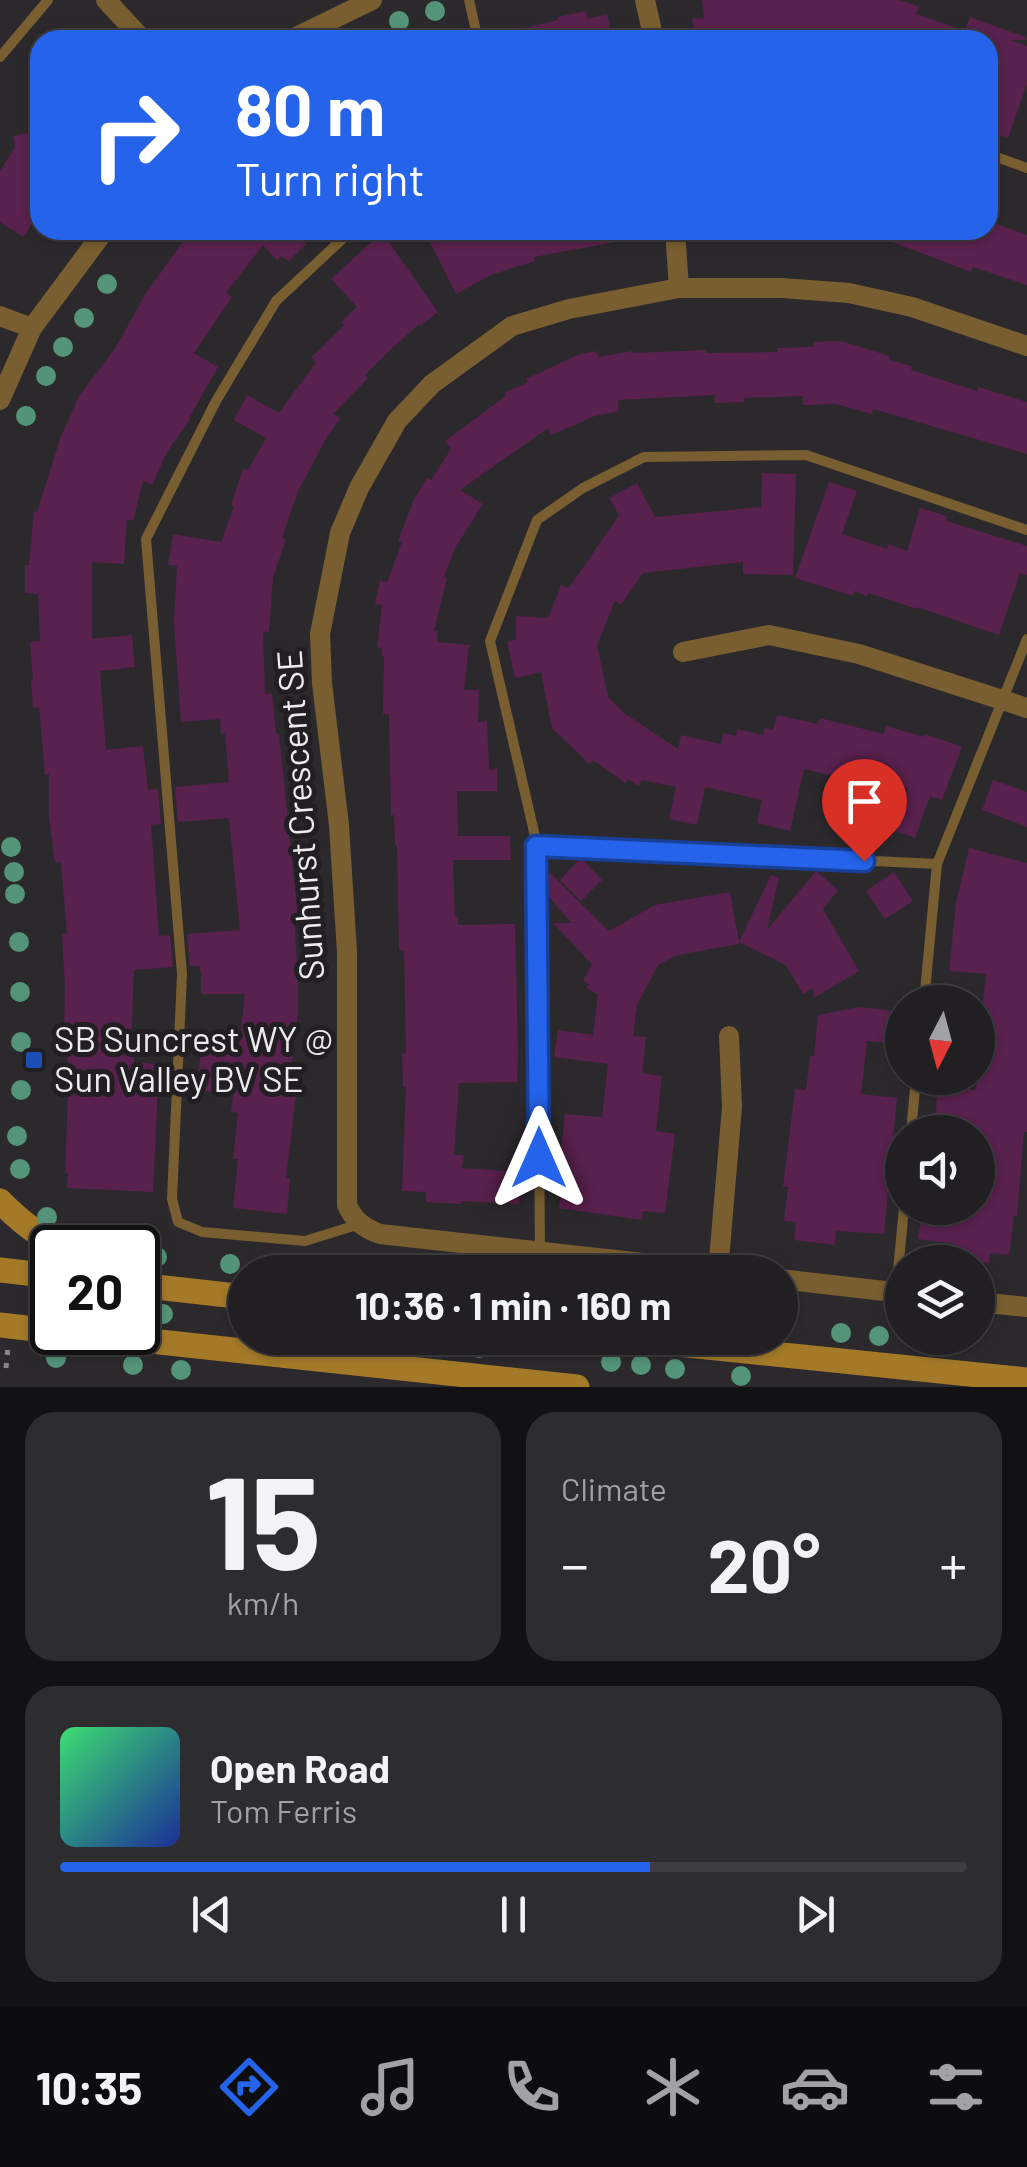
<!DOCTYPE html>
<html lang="en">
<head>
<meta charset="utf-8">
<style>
	:root { --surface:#211f22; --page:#2d2c2f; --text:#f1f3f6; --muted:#a2a2a5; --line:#3e3d40; --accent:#2563eb }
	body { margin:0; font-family:Barlow,sans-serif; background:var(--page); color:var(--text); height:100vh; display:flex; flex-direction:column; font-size:38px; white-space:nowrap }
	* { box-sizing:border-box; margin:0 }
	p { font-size:32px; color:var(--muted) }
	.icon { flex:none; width:55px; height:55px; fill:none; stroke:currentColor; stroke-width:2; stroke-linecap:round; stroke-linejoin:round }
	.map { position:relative; height:1387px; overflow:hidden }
	.side { display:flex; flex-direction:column; gap:25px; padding:25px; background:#121113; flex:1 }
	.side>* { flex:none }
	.top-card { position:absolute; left:30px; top:30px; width:968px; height:210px; border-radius:30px; box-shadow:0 2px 8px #0004,0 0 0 2px var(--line); background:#2563eb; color:#fff; overflow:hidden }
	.needle { width:65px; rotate:186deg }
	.tools { position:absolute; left:885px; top:985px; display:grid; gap:20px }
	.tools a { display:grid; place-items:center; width:110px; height:110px; border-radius:50%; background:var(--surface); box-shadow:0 2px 8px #0004,0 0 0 2px var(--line); font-size:50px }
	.speed { position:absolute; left:30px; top:1225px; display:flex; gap:20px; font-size:50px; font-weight:700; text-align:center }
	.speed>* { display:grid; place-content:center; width:130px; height:130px; border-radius:50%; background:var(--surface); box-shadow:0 2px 8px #0004,0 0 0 2px var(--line); line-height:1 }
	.speed .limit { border:5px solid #111; border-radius:15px; background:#fff; color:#111 }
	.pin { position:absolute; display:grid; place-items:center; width:85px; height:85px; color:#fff; margin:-102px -42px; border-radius:50% 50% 50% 0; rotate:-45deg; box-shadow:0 0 10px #0007 }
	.pin .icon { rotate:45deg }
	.me { position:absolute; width:110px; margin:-55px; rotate:0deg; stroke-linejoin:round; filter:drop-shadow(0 0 8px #0008) }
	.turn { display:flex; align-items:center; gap:35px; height:210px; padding:0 40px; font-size:45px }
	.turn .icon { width:130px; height:130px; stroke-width:2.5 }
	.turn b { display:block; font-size:70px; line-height:85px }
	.big { font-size:75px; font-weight:700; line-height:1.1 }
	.side .tile { flex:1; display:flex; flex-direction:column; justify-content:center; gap:15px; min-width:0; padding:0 35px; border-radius:30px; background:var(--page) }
	.side .dial { align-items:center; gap:0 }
	.dial b { font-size:130px; line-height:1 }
	.song { display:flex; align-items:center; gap:30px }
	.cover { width:120px; height:120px; border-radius:15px; background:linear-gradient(135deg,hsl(140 70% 55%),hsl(230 70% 35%)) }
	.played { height:10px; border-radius:5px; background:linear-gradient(90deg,var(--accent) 65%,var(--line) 65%) }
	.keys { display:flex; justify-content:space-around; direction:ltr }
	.heat { display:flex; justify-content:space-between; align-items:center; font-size:55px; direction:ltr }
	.side .tiles { flex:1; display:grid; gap:25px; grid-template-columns:1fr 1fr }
	.tile:last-child { grid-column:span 2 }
	.trip { position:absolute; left:228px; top:1255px; width:570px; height:100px; border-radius:50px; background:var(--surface); box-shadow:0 2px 8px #0004,0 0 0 2px var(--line); font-weight:700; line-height:100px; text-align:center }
	.menu { display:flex; height:160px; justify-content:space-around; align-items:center; background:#0d0c0e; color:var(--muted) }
	.menu .icon { width:70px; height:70px }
	.menu .selected { color:var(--accent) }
	.menu b { font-size:45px; color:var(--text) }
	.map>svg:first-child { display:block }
	.building { fill:#59214d }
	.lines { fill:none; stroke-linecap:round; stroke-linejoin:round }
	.path { stroke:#89868a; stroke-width:5; stroke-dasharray:5 8; stroke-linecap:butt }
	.lane { stroke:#785e30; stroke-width:10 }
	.street { stroke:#785e30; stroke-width:20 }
	.secondary { stroke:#a47a29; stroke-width:25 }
	.tree { fill:#549479 }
	.route-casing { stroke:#184099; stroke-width:25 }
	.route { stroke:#2563eb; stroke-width:18 }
	.transit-dot { fill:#1a4fb4; stroke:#221f23; stroke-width:4 }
	.labels { text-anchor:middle; stroke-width:10; stroke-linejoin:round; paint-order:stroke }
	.street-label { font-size:35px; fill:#edebee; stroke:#221f23 }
	.poi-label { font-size:35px; fill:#edebee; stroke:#221f23; text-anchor:start }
</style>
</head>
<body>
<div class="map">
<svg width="1027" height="1387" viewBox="0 0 1027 1387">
	<rect width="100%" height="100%" fill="#2c292d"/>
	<!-- building -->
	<g class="building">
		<path d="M702 0H900L919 7 916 14 965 31 970 17 1026 37V40H1010L1027 46V84L1008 138 988 131V40H695L692 19 704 18Z"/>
		<path d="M586 11 588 19 607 14 613 40H512L511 31 558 20V17Z"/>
		<path d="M40 130V212L23 237 0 222V171L15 147 13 136Z"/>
		<path d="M988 221 1027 235V285L973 267 971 272 868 233V230H988Z"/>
		<path d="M191 230H292L306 244 289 261 281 256 278 261 263 245 226 293 232 297 194 353 218 367 189 418 190 419 167 452 152 485 143 481 133 521 127 519 124 564 92 562V639L132 635 135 667 100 671 106 750 143 746 148 790 158 789 161 824 151 825 159 936 170 935 173 967 134 970 131 1047H134V1062L159 1064 153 1192 67 1188 68 1173H65L69 1069 67 1068 69 1036 64 1035 65 986 62 934 67 933 61 862 55 863 49 818V774L45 775 39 707 33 708 31 680H33L30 642 40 641 38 594 25 593V565H29L34 511 37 512 60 439 79 396 116 347 145 295Z"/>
		<path d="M424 230H620L621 241 534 257 535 261 491 275 456 294Z"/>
		<path d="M383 234 438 312 420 326 419 324 386 354 365 375 368 378 333 414 340 418 327 437 298 491 282 538 286 540 273 577 269 632 263 631 265 694H272L276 734H279L298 917H294L298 978V1012L288 1094 296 1095 286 1178H290L287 1214 233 1208 238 1159H233L238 1113 231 1112 233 1094 196 1090 202 1044 239 1048 245 994H201V973L199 966H190L187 934 240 930 229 818 178 822 175 787 229 782 225 733 221 734 220 719 181 722 174 623 177 566 168 565 173 534 221 542 234 506 231 505 243 469 248 470 266 438 234 420 247 395 279 413 316 362 311 358 344 325 341 322 357 307 331 279 367 246Z"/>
		<path d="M840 341 890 356 889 360 912 366 911 370 977 391 978 387 1027 402V454L873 409 872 414 836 404 803 405V396L744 398V402L715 403V395L618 400 619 411 595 416 551 435 548 428 460 490 483 504 455 548 444 577 447 578 434 631H438L437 642 469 645 464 690H479L478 722 487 721 489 770 497 769V791H457L458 836H510L511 860H453L455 917H458V925L515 924 518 1053 517 1082 459 1083 454 1155H464L462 1168 521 1172 519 1204 461 1201V1204L426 1202V1192L402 1191 406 1087H403L402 1053H406L404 950H399L397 845H395L394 815H391L389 714H383L384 656H382V648L377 647 382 605 375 604 380 580 387 582 402 542 398 541 414 499 427 478 431 480 451 449 445 441 506 396 504 393 528 382 526 379 580 354 596 351 598 357 632 351 633 353 706 350V353L777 352V348L813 347V342Z"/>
		<path d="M762 473 796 474 793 575 743 574V562L643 573 621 605 615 601 597 645 608 697 624 713 678 749 681 735 721 744 723 733 736 736 737 729 763 735 765 728 773 730 777 715 818 724 820 718 884 734 886 726 924 737 925 734 962 747 942 800 930 796 915 838 893 830 908 788 852 772 850 780 804 769 790 831 757 823 762 800 705 787 697 825 669 819 676 787 642 780 638 786 628 779 625 783 593 760 589 764 552 728 541 672 515 678 507 641 516 640V616L548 618 561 585 569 588 619 515 609 498 637 483 655 517 761 507Z"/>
		<path d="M829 482 857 491 842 534 887 549 888 544 907 551 920 508 947 516 946 521 1027 546V575L1020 573 999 635 917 607V609L868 593 867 596 854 591 853 596 795 578Z"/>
		<path d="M993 780 1027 792V827L982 810Z"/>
		<path d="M969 848 1027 863V1132H1024L1017 1216H1014L1009 1255 990 1253 989 1263 954 1259 956 1244 918 1239 922 1212 959 1216 963 1215 964 1208H978V1132H933L939 1085 975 1090 978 1078V1025L980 1026 986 974 949 971 956 903Z"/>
		<path d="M581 858 602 880 581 901 560 880Z"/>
		<path d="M816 871 838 890 823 909 859 971 814 998 813 988 803 994 786 965 739 942V944L677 955 658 965 637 1005 633 1036 646 1037 642 1073 662 1076 656 1131 675 1134 665 1213 643 1211 642 1220 559 1208 564 1162H560L565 1114 602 1117 608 1064 554 1057 558 1030 593 1035 598 994 586 988 589 984 583 981 592 964 553 923H572L546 894V877L550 873 609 931 655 905 730 892 739 942 771 875 779 878 767 930Z"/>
		<path d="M894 872 913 901 885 919 866 891Z"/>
		<path d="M859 1007 902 1012V1044L867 1041 861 1094 897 1098 884 1234 836 1231 835 1245 794 1240 796 1222 784 1221 788 1187H783L795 1089 806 1090 810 1056H814L818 1015Z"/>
	</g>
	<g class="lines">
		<!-- path -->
		<path class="path" d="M6 1368 8 1347"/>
		<!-- lane -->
		<g class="lane">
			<path d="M469 0 478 40"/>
			<path d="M0 57 48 0"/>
			<path d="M988 154 1027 168"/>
			<path d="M352 230 276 301 216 401 146 539 182 974 172 1199 178 1222 202 1232 305 1241 360 1224"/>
			<path d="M537 845 937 864"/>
			<path d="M924 1002 937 864 1027 639"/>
			<path d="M911 1132 916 1078"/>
			<path d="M540 1253 537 845 490 641 537 520 583 488 644 457 806 455 1027 530"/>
			<path d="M896 1292 904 1208"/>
		</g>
		<!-- street -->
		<g class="street">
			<path d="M106 0 143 40"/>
			<path d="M645 0 654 40"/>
			<path d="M290 40 372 0"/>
			<path d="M675 230 679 288"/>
			<path d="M0 316 32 328"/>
			<path d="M0 400 32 328 105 230"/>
			<path d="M683 652 769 635 859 654 1027 708"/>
			<path d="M718 1272 732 1107 729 1036"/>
			<path d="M724 1272 380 1234C364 1228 354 1221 347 1205V952L339 825 322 683 320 634 340 533 359 488 397 421 432 384 512 326 569 309 679 288H782L849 293 912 307 1027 346"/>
			<path d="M780 1279 902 1293"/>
			<path d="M978 1302 1027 1307"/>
		</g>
		<!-- secondary -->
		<g class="secondary">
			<path d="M0 1201C20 1221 38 1236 65 1248"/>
			<path d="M0 1270 52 1276"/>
			<path d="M138 1285 245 1297"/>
			<path d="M0 1325 52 1331"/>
			<path d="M67 1332 577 1387"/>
			<path d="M619 1338 1027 1380"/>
		</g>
	</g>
	<!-- trees -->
	<g class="tree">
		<circle cx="435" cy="11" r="10"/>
		<circle cx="399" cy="21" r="10"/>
		<circle cx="107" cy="284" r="10"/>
		<circle cx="84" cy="318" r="10"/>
		<circle cx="63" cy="347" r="10"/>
		<circle cx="46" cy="376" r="10"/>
		<circle cx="26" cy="416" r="10"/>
		<circle cx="11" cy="847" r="10"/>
		<circle cx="14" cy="872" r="10"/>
		<circle cx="15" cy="894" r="10"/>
		<circle cx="19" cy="942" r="10"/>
		<circle cx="20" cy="992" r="10"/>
		<circle cx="21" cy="1042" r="10"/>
		<circle cx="21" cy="1090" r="10"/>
		<circle cx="17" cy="1136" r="10"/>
		<circle cx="20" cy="1169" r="10"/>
		<circle cx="47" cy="1217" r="10"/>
		<circle cx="157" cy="1257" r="10"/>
		<circle cx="230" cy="1264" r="10"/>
		<circle cx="163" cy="1314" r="10"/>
		<circle cx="841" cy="1333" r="10"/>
		<circle cx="879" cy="1336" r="10"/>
		<circle cx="479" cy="1348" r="10"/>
		<circle cx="56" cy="1358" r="10"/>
		<circle cx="611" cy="1362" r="10"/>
		<circle cx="133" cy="1365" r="10"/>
		<circle cx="641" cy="1365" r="10"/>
		<circle cx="675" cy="1369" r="10"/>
		<circle cx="181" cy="1370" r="10"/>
		<circle cx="741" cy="1376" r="10"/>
	</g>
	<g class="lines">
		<defs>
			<path id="route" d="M539 1158 536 846 864 861"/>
		</defs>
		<!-- route casing -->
		<use href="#route" class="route-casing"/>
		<!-- route -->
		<use href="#route" class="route"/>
	</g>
	<!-- markers -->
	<rect class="transit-dot" x="24" y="1050" width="20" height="20" rx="5"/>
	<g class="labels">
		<!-- street labels -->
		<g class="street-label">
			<text transform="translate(301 815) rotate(-94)" y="12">Sunhurst Crescent SE</text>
		</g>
		<!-- poi labels -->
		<g class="poi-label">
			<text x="54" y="1052">SB Suncrest WY @<tspan x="54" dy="40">Sun Valley BV SE</tspan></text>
		</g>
	</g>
</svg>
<div class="tools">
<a><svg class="needle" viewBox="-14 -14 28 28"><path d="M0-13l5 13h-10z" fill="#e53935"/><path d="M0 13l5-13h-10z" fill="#a2a2a5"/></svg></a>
<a><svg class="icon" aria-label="sound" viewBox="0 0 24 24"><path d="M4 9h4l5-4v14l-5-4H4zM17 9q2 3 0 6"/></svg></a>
<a><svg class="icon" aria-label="layers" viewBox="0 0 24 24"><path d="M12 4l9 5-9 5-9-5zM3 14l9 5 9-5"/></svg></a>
</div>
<div class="speed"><div class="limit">20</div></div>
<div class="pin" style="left:864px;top:861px;background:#d93025"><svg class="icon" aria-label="arrive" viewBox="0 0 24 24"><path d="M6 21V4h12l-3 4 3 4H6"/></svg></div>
<svg class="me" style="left:539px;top:1158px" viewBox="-20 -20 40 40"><path d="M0-17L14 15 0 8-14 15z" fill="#2563eb" stroke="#fff" stroke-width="4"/></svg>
<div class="trip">10:36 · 1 min · 160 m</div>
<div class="top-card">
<div class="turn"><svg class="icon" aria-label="right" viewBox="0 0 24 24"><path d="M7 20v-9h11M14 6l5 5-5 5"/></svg><div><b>80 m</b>Turn right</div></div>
</div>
</div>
<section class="side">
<div class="tiles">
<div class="tile dial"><b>15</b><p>km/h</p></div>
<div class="tile"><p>Climate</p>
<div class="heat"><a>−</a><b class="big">20°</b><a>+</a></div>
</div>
<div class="tile">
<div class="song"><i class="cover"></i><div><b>Open Road</b><p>Tom Ferris</p></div></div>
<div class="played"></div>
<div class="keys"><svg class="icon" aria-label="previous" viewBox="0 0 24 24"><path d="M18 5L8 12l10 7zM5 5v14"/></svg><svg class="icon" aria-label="pause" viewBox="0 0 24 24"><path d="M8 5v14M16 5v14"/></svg><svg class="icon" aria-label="next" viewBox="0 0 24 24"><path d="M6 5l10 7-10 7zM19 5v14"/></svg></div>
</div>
</div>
</section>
<nav class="menu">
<b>10:35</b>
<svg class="icon selected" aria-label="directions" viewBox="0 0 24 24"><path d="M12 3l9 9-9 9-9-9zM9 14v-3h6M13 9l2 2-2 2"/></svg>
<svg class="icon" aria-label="music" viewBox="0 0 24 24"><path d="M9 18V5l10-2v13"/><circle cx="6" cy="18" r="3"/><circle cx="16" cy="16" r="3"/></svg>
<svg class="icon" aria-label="phone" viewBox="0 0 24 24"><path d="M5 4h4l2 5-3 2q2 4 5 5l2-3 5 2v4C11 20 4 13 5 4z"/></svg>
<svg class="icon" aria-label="climate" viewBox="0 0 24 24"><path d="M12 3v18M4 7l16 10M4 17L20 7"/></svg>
<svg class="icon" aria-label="car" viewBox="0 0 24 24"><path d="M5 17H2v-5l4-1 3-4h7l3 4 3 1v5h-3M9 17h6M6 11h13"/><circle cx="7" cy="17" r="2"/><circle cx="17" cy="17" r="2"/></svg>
<svg class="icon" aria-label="filters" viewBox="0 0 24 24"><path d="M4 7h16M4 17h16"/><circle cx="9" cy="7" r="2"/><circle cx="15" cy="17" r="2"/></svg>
</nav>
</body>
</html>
